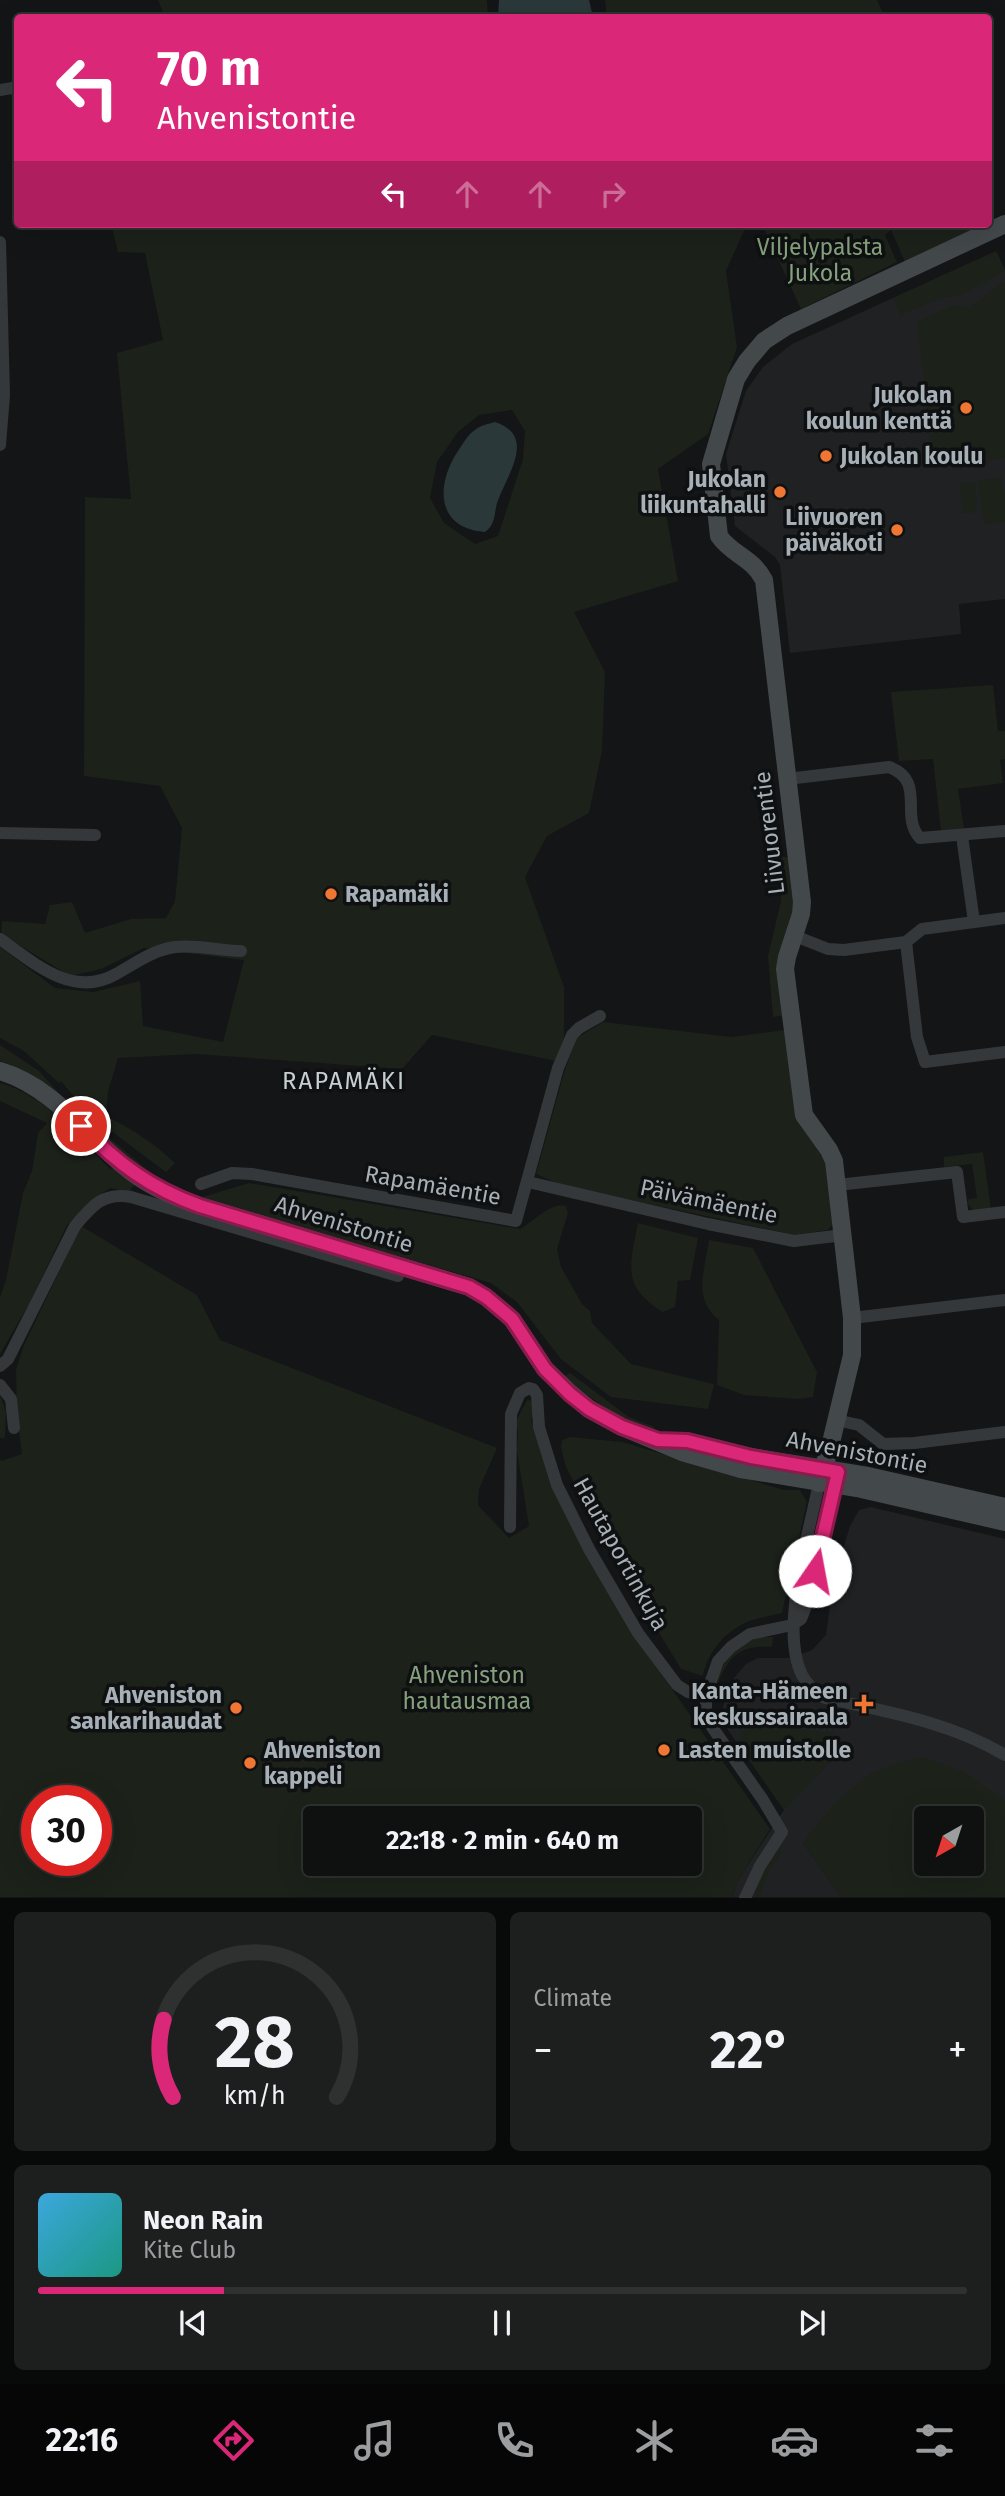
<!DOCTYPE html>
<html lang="en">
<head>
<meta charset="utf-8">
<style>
	:root { --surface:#0f1010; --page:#1d1e1e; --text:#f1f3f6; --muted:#9b9d9f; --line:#2f3030; --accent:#db2777 }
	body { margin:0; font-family:"Fira Sans",sans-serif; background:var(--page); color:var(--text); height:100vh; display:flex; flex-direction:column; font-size:26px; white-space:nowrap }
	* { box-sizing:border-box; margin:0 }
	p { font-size:23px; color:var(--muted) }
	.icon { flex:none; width:38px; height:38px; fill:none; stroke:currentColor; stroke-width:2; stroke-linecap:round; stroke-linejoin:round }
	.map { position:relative; height:1898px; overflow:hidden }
	.side { display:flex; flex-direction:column; gap:14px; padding:14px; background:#080909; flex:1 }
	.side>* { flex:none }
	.hud { position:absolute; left:14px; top:14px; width:978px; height:214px; border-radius:7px; box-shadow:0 7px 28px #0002,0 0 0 2px var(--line); background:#db2777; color:#fff; overflow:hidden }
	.needle { width:46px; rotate:219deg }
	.fabs { position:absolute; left:914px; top:1806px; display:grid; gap:14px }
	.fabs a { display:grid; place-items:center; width:70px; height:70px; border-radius:7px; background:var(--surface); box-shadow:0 7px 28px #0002,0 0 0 2px var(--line); font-size:35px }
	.speed { position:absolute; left:21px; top:1785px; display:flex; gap:14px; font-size:35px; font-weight:700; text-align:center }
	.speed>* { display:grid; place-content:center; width:91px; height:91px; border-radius:50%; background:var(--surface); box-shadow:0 7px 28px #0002,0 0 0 2px var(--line); line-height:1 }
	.speed .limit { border:10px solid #d22; background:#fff; color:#111 }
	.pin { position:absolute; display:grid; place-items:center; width:60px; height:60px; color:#fff; margin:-30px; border:4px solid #fff; border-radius:50%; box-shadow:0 2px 7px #0007 }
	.me { position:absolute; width:77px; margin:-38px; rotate:12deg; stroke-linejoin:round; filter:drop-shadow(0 0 5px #0008) }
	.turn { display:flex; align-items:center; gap:24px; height:147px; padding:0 28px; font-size:32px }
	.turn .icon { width:91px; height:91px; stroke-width:2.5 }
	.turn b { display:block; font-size:49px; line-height:60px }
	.lanes { display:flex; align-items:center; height:66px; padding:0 28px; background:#0003; justify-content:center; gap:35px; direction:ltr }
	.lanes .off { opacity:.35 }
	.big { font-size:52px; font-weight:700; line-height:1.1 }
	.side .card { flex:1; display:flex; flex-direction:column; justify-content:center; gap:10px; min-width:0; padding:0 24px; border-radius:10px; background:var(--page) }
	.side .dial { align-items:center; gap:0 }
	.dial svg { height:182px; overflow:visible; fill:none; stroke:var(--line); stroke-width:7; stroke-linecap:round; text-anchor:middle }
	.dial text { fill:var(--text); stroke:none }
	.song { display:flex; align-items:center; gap:21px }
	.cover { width:84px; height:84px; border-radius:10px; background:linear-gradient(135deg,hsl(200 70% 55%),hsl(170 70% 35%)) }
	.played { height:7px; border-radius:4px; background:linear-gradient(90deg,var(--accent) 20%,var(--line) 20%) }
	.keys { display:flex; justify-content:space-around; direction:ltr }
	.heat { display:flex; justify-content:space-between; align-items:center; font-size:38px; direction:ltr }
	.side .tiles { flex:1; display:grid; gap:14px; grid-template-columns:1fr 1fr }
	.card:last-child { grid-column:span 2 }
	.trip { position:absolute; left:303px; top:1806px; width:399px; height:70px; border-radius:7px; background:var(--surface); box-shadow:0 7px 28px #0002,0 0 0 2px var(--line); font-weight:700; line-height:70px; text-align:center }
	.tab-bar { display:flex; height:112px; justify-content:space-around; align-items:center; background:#060606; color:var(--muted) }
	.tab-bar .icon { width:49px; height:49px }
	.tab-bar .current { color:var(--accent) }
	.tab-bar b { font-size:32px; color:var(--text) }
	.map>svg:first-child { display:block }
	.built { fill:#202123 }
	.green { fill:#1c211a; fill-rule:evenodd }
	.water { fill:#2b383a }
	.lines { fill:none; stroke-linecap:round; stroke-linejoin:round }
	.street { stroke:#35383b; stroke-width:12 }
	.secondary { stroke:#43484b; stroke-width:18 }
	.route-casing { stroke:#8e194d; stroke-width:18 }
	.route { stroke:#db2777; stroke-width:12 }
	.poi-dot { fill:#ef7633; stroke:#0f1011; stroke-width:2.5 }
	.labels { text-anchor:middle; stroke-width:7; stroke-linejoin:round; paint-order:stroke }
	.park-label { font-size:23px; fill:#86a17d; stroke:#0f1011 }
	.poi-label { font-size:23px; font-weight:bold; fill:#a6b0b6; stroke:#0f1011; text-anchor:end }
	.street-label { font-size:23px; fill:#a6b0b6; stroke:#0f1011 }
	.neighbourhood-label { font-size:24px; letter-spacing:2px; fill:#c7ced2; stroke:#0f1011 }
</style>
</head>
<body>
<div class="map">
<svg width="1005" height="1898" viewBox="0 0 1005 1898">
	<rect width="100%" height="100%" fill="#141516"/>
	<!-- built -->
	<g class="built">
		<path d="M996 251 1005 270V599L959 604 961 634 790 653 780 565 775 557 735 526 726 454 746 391 763 367 792 344Z"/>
		<path d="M871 1507 1005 1539V1812L951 1793 803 1843 841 1897H732L739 1878 784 1810 728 1730 722 1713 726 1694 734 1678 746 1664 758 1658H789L812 1650 826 1635 833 1583 850 1526 859 1510Z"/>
	</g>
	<!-- green -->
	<g class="green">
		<path d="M158 0H487L488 17H165Z"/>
		<path d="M605 0H877L885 17H607Z"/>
		<path d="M111 224H747L726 271 737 347 708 434 658 469 678 581 574 612 605 672 602 751 589 813 547 836 525 877 564 987V1038L556 1061 432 1035 402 1069 196 1054 118 1058 108 1092 106 1116C132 1129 154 1143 175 1163L166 1172C130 1145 89 1117 61 1081L59 1083 24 1051 0 1038V947L55 988 93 992 140 981 143 1026 223 1042 244 960 144 948 101 969 70 976 1 934 2 921 45 924 50 905 72 902 85 933 131 919 166 918 175 901 182 828 160 786 84 776 85 497 131 499 117 353 163 340 145 253 118 252ZM512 410 525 431 523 459 498 536 475 544 444 523 430 498 437 462 458 432 479 415Z"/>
		<path d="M762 224H981V226L905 262 891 230 885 235 897 262 801 309Z"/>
		<path d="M996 251 1005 271 961 295 938 299 900 315 893 298Z"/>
		<path d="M1005 281V458L934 467 917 322 952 306 970 307Z"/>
		<path d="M1001 477 1005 496V522L984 524 978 480Z"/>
		<path d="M975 483 977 512 963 513 960 484Z"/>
		<path d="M993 685 998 731H1005V759L1000 760 1003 783 958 789 964 829 941 831 933 759 899 761 891 692Z"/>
		<path d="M780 856 790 858 795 908 786 1015 773 1017 768 956 781 901Z"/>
		<path d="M603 1022 732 1037 785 1030 798 1115 827 1164 834 1223 828 1230 795 1235 561 1185 536 1174 565 1069 577 1038Z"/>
		<path d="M0 1045 39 1071 64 1099 145 1168 143 1171C120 1153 98 1133 76 1114 52 1092 31 1070 0 1061Z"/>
		<path d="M0 1083C45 1095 78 1137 110 1169L113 1168 135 1184 129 1192 110 1188 88 1203 67 1225 30 1302 0 1354V1297L6 1280 23 1193 32 1171 38 1133 47 1123 0 1101Z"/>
		<path d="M983 1152 991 1209 974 1211 967 1203 969 1199 977 1198 972 1164 944 1167V1157Z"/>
		<path d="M249 1183 520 1229C533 1222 552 1201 566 1206L568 1213 557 1249 561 1267 582 1304 590 1311 592 1323 631 1364 714 1384 708 1409 611 1397 561 1359 517 1302 491 1283 199 1198Z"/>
		<path d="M638 1223 698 1238 690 1280 678 1281 675 1307 663 1312C621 1287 630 1265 638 1223Z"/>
		<path d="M81 1226 197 1295 220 1340 497 1448 479 1489 478 1505 509 1538 529 1526 517 1451 518 1433 516 1421 527 1400 535 1401 531 1421 540 1445 634 1635 770 1829 739 1878 732 1897H0V1459L1 1461 22 1454 17 1417 16 1370 24 1345ZM37 1801H96V1860H37ZM315 1818H690V1864H315Z"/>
		<path d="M709 1240 753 1248 817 1372 813 1397 798 1399 744 1395 717 1385 719 1320C692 1299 705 1269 709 1240Z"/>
		<path d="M570 1373 629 1417 654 1427 653 1430C619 1418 591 1401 565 1376Z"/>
		<path d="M0 1395 6 1412 5 1437 2 1439 0 1437Z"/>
		<path d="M570 1437 622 1442 784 1490H800L807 1502 782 1613C770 1616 754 1618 743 1624 723 1634 707 1654 703 1676L681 1669 595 1527 583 1499 566 1467 561 1448 562 1440Z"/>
		<path d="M760 1637H773L772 1647C736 1645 728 1658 715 1690L712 1689C724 1662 730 1648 760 1637Z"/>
		<path d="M751 1725 834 1733 842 1739 841 1751 784 1810 739 1745 740 1734Z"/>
		<path d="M922 1757 966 1773 1005 1801V1897H841L803 1843C820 1818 852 1782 879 1770 893 1764 908 1761 922 1757ZM926 1818H971V1864H926Z"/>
		<path d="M777 1848 782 1853 769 1870 759 1897H755L756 1885Z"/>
	</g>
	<!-- water -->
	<g class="water">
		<path d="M499 0H589L593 17H498Z"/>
		<path d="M495 422C538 436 506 476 497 503 494 514 496 524 485 532 435 528 436 484 458 451 463 444 468 434 475 430 481 425 488 424 495 422Z"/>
	</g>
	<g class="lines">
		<!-- street -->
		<g class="street">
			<path d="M0 90 18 87"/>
			<path d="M0 242 4 395 0 445"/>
			<path d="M787 779 889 767C927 781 899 816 920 838L1005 831"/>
			<path d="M0 833 95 835"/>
			<path d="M962 836 974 922"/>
			<path d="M795 936 828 949 844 950 906 942 922 929 1005 918"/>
			<path d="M0 939C34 963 73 999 116 974 136 963 153 950 175 947 197 944 219 951 241 951"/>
			<path d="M906 942 917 1037 925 1062 1005 1052"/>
			<path d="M528 1182 708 1224 794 1241 843 1235"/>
			<path d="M201 1184 232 1173 252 1174 516 1221 558 1068 572 1035 579 1028 600 1016"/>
			<path d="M837 1185 957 1172 963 1217 1005 1212"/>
			<path d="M852 1318 1005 1300"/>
			<path d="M0 1366 8 1359 75 1226C92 1206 103 1192 131 1197L398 1276"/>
			<path d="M0 1385 11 1399 14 1428"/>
			<path d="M836 1420 859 1425 883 1444 914 1443 1005 1432"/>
			<path d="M819 1483C809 1534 779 1629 802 1675 807 1685 816 1692 825 1698 887 1712 950 1722 1005 1755"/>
			<path d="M510 1527 511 1414 520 1393 529 1388 533 1389 537 1395 539 1427 557 1485 589 1549 638 1633 677 1685 688 1692 706 1695"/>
			<path d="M745 1898 760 1866 782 1832 763 1800 712 1727 706 1712V1695L718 1661 731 1647 750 1634 792 1625 801 1619 810 1596 826 1519 836 1486"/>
		</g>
		<!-- secondary -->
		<g class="secondary">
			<path d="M0 1071C51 1086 85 1133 124 1166 146 1185 173 1197 200 1206L469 1287 486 1297 512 1319 545 1369 570 1393 589 1409 622 1427 682 1452 741 1469 857 1488 1005 1522"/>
			<path d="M676 1441H687L751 1457 868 1476 1005 1507"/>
			<path d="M819 1483 822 1469 828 1455 852 1355V1318L834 1161 829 1150 804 1115 792 1023 785 969 787 957 801 914 802 902 764 580C752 557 732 555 719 536L711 464 736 379 747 361 764 341 787 326 1005 224"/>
		</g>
	</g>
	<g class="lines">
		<defs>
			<path id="route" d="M81 1126C118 1164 150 1188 200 1206L469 1287 486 1297 512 1319 545 1369 570 1394 589 1409 622 1427 658 1440 687 1441 751 1457 838 1472 815 1571"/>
		</defs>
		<!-- route casing -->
		<use href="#route" class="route-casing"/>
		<!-- route -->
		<use href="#route" class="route"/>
	</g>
	<!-- markers -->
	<g class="poi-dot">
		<circle cx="966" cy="408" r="7"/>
		<circle cx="826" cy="456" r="7"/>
		<circle cx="780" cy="492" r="7"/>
		<circle cx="897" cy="530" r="7"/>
		<circle cx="331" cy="894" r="7"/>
		<path d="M860.5 1693.5h7v7h7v7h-7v7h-7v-7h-7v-7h7z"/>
		<circle cx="236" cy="1708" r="7"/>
		<circle cx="664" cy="1750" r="7"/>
		<circle cx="250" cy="1763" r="7"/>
	</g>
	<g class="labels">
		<!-- park labels -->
		<g class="park-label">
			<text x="820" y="255">Viljelypalsta<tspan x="820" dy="26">Jukola</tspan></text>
			<text x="467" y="1683">Ahveniston<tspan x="467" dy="26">hautausmaa</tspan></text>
		</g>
		<!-- poi labels -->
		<g class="poi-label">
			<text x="952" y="403">Jukolan<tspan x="952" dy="26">koulun kenttä</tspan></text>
			<text x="840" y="464" text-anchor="start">Jukolan koulu</text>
			<text x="766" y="487">Jukolan<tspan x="766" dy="26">liikuntahalli</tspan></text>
			<text x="883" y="525">Liivuoren<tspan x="883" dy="26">päiväkoti</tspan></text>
			<text x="345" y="902" text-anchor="start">Rapamäki</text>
			<text x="848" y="1699">Kanta-Hämeen<tspan x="848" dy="26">keskussairaala</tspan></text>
			<text x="222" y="1703">Ahveniston<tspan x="222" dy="26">sankarihaudat</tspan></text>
			<text x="264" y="1758" text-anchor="start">Ahveniston<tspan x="264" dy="26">kappeli</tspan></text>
			<text x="678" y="1758" text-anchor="start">Lasten muistolle</text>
		</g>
		<!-- street labels -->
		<g class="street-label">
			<text transform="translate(769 833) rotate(-97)" y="8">Liivuorentie</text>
			<text transform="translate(433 1185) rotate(10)" y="8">Rapamäentie</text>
			<text transform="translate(709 1201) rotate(12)" y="8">Päivämäentie</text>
			<text transform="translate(344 1224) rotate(17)" y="8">Ahvenistontie</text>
			<text transform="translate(857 1452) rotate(11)" y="8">Ahvenistontie</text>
			<text transform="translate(621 1554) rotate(61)" y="8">Hautaportinkuja</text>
		</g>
		<!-- neighbourhood labels -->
		<g class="neighbourhood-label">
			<text x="344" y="1089">RAPAMÄKI</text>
		</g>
	</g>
</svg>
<div class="fabs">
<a><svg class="needle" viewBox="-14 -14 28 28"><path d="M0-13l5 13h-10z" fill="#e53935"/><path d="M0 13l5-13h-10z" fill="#9b9d9f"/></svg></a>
</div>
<div class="speed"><div class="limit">30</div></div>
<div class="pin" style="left:81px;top:1126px;background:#d93025"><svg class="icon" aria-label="arrive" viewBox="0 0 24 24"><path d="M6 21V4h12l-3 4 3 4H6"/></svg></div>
<svg class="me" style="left:815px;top:1571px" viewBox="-20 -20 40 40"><circle r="19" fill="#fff"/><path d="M0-13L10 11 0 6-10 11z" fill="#db2777"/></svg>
<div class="trip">22:18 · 2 min · 640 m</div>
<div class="hud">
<div class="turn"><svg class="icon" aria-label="left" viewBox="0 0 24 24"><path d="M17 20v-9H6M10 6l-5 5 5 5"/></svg><div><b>70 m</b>Ahvenistontie</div></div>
<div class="lanes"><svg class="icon" aria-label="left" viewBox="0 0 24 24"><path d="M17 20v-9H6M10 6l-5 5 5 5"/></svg><svg class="icon off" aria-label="ahead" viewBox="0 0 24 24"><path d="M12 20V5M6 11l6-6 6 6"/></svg><svg class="icon off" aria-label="ahead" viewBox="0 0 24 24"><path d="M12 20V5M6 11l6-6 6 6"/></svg><svg class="icon off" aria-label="right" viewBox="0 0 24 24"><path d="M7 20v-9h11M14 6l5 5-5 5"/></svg></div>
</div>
</div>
<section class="side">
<div class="tiles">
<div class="card dial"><svg viewBox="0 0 100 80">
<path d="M14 69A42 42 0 1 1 86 69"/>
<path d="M14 69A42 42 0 0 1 10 35" stroke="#db2777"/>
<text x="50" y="56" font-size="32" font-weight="700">28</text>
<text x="50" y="72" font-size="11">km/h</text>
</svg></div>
<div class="card"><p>Climate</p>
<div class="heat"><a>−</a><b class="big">22°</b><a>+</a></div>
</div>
<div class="card">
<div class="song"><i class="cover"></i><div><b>Neon Rain</b><p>Kite Club</p></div></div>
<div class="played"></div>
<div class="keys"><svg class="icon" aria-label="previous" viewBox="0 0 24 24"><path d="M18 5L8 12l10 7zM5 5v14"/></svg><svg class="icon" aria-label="pause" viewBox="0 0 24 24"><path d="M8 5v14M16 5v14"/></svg><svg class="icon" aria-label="next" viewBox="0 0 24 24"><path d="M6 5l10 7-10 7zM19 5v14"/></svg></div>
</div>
</div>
</section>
<nav class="tab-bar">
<b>22:16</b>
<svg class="icon current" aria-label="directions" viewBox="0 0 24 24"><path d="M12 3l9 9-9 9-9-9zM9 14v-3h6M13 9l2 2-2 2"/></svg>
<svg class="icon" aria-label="music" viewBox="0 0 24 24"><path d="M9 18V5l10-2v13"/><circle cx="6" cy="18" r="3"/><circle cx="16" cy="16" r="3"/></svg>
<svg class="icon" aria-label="phone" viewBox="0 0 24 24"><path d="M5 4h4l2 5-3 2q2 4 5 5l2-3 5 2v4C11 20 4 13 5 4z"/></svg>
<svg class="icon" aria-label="climate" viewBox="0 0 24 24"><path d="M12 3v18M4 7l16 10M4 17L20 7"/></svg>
<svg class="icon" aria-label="car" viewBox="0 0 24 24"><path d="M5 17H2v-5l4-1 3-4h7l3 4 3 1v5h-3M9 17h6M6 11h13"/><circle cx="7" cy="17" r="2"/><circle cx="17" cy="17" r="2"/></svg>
<svg class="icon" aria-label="filters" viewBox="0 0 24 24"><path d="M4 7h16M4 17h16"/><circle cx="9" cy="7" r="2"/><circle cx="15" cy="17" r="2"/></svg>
</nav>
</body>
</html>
